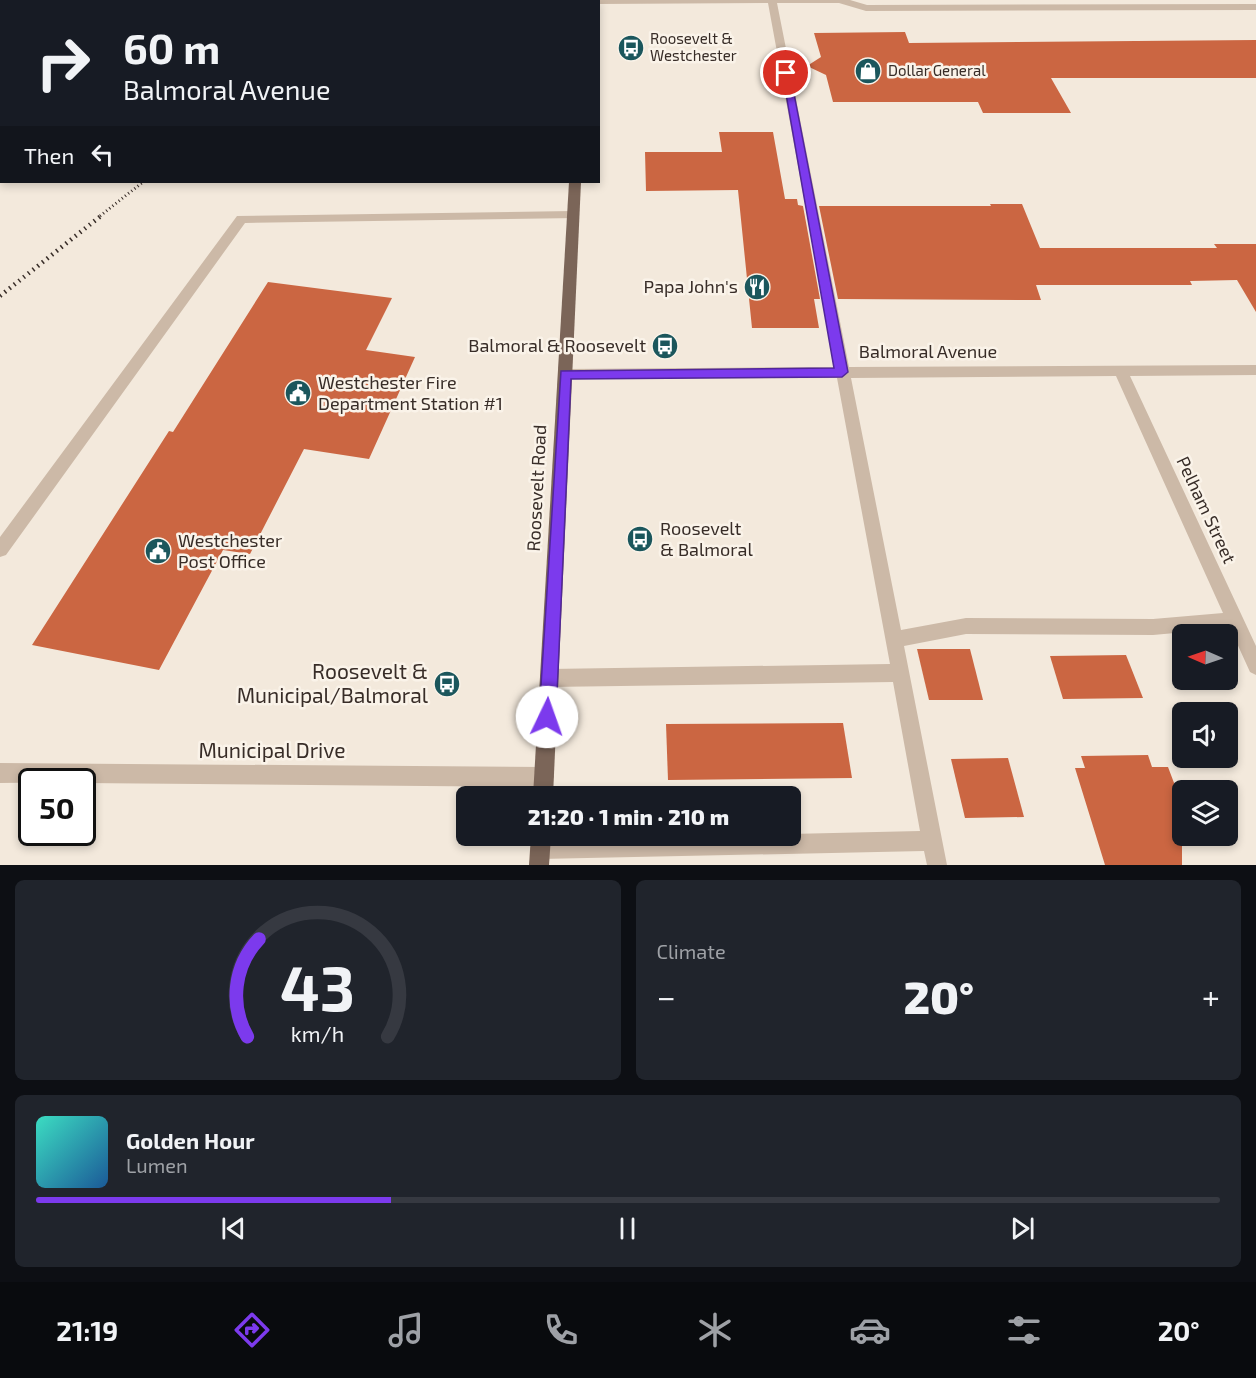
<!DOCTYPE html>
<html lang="en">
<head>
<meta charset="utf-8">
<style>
	:root { --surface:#171b24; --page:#20242c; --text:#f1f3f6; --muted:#9ea1a6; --line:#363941; --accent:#7c3aed }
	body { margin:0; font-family:"Exo 2",sans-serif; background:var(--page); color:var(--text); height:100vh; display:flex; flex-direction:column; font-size:22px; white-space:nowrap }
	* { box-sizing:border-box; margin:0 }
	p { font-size:20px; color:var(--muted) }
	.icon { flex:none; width:33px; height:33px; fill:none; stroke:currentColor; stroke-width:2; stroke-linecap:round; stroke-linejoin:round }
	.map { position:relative; height:865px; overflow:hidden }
	.side { display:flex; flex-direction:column; gap:15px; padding:15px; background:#0d0f14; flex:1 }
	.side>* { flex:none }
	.banner { position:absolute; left:0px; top:0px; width:600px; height:183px; box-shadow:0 3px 9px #0003; background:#171b24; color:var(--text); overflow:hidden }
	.needle { width:39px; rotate:272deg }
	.buttons { position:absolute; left:1172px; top:624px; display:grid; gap:12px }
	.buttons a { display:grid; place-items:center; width:66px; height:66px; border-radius:9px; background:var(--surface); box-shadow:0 3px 9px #0003; font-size:30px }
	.speed { position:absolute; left:18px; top:768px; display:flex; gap:12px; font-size:30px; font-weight:700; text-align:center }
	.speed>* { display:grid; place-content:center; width:78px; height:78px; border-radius:50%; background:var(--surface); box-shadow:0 3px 9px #0003; line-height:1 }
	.speed .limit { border:3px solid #111; border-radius:9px; background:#fff; color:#111 }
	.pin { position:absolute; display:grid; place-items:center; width:51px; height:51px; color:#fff; margin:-26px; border:3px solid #fff; border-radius:50%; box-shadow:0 2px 6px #0007 }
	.me { position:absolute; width:66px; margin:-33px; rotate:3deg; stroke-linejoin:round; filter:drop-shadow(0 0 4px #0008) }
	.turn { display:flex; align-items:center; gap:21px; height:126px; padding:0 24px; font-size:27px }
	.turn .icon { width:78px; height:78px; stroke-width:2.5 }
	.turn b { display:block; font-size:42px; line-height:51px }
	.then { display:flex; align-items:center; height:57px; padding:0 24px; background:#0003; gap:12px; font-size:22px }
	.big { font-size:45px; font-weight:800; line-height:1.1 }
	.side .widget { flex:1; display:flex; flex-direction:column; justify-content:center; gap:9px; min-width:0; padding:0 21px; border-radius:9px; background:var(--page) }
	.side .dial { align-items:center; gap:0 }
	.dial svg { height:156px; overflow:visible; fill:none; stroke:var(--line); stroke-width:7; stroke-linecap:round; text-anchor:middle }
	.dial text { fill:var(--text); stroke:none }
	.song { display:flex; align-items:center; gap:18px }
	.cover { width:72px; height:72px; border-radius:9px; background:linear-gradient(135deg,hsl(170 70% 55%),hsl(210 70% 35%)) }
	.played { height:6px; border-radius:3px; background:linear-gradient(90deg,var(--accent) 30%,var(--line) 30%) }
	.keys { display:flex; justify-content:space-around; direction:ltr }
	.heat { display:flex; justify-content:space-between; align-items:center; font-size:33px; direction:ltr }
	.side .tiles { flex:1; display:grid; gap:15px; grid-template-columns:1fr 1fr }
	.widget:last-child { grid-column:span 2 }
	.trip { position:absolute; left:456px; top:786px; width:345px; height:60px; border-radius:9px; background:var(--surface); box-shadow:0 3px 9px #0003; font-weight:800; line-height:60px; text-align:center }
	.menu { display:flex; height:96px; justify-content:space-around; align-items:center; background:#090b0e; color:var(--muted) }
	.menu .icon { width:42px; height:42px }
	.menu .on { color:var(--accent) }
	.menu b { font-size:27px; color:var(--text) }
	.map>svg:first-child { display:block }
	.building { fill:#cb6642 }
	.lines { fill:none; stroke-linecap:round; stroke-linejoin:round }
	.minor { fill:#ccb9a7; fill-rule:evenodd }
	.major { fill:#7b6558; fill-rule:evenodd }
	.rail-far1 { stroke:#382d28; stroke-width:3; stroke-dasharray:1 3; stroke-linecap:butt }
	.rail { stroke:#382d28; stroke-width:4.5; stroke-dasharray:1.5 4.5; stroke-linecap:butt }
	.route { fill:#7c3aed; stroke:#51269a; stroke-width:1.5 }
	.labels { text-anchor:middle; stroke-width:5; stroke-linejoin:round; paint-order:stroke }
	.far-poi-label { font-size:15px; fill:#382d28; stroke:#faf3e9; text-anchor:start }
	.poi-label { font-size:18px; fill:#382d28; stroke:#faf3e9; text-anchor:start }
	.street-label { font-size:18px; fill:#382d28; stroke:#faf3e9 }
	.near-poi-label { font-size:21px; fill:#382d28; stroke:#faf3e9; text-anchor:end }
	.near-street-label { font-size:21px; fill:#382d28; stroke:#faf3e9 }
</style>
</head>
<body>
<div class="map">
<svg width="1256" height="865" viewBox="0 0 1256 865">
	<rect width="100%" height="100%" fill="#f3e9dc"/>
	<!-- building -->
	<g class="building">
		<path d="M905 32 909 43 1256 40V78H1051L1071 113H983L978 102H833L826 75 807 66 821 57 814 33Z"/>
		<path d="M719 132H773L785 199H797L798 205 803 206 820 299H814L819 328H752L738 190 646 191 645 152H722Z"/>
		<path d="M990 204H1022L1040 248H1217L1214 244H1256V312L1237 280 1190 281 1192 285H1036L1041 300 838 299 819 206H991Z"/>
		<path d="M268 282 392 298 366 350 415 357 369 459 304 449 250 554 223 550 159 670 32 645 169 431 173 432Z"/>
		<path d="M917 649H970L983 700H929Z"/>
		<path d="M1126 655 1143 698 1063 699 1050 656Z"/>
		<path d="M843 723 852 778 668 780 666 724Z"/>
		<path d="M1148 755 1152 767H1168L1182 804V865H1105L1075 768H1085L1081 756Z"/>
		<path d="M1008 758 1024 817 965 818 951 759Z"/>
	</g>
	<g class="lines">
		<!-- minor -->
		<g class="minor">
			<path d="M202 0H218L219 2H203Z"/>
			<path d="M486 0H850L867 5 1256 4V10L866 11 839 3H777L849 367 1256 365V375L1130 376 1256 646V675L1250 672 1230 628 1153 635 966 634 904 646 947 865H927L924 851 540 859 533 856 530 849 533 842 540 839 790 836V834L920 831 893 682 549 687 543 684 540 678 543 672 549 669 890 664 837 378 565 379 558 374 565 369 835 367 768 3 598 4V2H485ZM1116 376 1223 613 1153 619 966 618 901 630 851 378Z"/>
			<rect x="0" y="8" width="2" height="6"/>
			<path d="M0 172H2L0 180Z"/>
			<path d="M573 211 579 215 577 218 245 223 6 555 0 557V537L237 216Z"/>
			<path d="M0 763 544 767 551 770 554 777 551 784 544 787 82 783V782L0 783Z"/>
		</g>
		<!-- major -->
		<g class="major">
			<rect x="580" y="0" width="10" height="2"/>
			<path d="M569 182H581L553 796H533Z"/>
			<path d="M531 836H551L549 865H529Z"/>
		</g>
		<!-- rail-far1 -->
		<g class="rail-far1">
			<path d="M368 2 370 0"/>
			<path d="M100 216 143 182"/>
		</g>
		<!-- rail -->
		<path class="rail" d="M0 296 102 215"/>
	</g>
	<!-- route -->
	<path class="route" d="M782 71 790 73 848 372 842 377 571 379 556 717 553 723 547 726 541 723 539 717 561 371 834 368Z"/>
	<!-- icons -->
	<defs>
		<symbol id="bus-disc" viewBox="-11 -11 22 22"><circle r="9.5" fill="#1b565c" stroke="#faf3e9"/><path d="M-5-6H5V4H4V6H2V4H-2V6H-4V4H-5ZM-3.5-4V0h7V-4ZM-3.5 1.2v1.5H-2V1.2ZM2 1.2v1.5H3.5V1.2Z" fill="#fff"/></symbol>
		<symbol id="shop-disc" viewBox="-11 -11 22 22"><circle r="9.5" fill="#1b565c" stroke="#faf3e9"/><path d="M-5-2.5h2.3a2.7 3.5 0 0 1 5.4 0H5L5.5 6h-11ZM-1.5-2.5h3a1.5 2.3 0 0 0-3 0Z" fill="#fff"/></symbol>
		<symbol id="restaurant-disc" viewBox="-11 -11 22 22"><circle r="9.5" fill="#1b565c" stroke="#faf3e9"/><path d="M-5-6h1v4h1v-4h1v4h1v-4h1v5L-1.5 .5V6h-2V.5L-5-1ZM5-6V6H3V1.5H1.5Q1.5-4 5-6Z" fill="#fff"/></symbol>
		<symbol id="civic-disc" viewBox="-11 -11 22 22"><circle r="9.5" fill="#1b565c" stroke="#faf3e9"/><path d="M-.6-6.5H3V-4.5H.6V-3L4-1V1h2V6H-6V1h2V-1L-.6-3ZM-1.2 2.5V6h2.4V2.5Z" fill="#fff"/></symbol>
	</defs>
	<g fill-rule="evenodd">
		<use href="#bus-disc" x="616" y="33" width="30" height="30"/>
		<use href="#shop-disc" x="853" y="56" width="30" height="30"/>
		<use href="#restaurant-disc" x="742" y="272" width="30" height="30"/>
		<use href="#bus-disc" x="650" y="331" width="30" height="30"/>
		<use href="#civic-disc" x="283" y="378" width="30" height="30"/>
		<use href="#bus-disc" x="625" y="524" width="30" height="30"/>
		<use href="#civic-disc" x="143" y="536" width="30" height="30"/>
		<use href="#bus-disc" x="432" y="669" width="30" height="30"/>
	</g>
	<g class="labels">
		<!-- far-poi labels -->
		<g class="far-poi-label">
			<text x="650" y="44">Roosevelt &amp;<tspan x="650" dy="17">Westchester</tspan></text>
			<text x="888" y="76">Dollar General</text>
		</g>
		<!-- poi labels -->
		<g class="poi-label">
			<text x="738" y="293" text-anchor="end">Papa John's</text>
			<text x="646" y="352" text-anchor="end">Balmoral &amp; Roosevelt</text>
			<text x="318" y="389">Westchester Fire<tspan x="318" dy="21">Department Station #1</tspan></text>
			<text x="660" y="535">Roosevelt<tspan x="660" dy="21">&amp; Balmoral</tspan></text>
			<text x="178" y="547">Westchester<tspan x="178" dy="21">Post Office</tspan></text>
		</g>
		<!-- street labels -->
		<g class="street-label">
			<text x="928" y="358">Balmoral Avenue</text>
			<text transform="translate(537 488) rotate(-87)" y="6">Roosevelt Road</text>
			<text transform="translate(1206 510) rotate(65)" y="6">Pelham Street</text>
		</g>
		<!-- near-poi labels -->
		<g class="near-poi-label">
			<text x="428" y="679">Roosevelt &amp;<tspan x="428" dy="24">Municipal/Balmoral</tspan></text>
		</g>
		<!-- near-street labels -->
		<g class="near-street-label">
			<text x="272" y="758">Municipal Drive</text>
		</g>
	</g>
</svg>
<div class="buttons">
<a><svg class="needle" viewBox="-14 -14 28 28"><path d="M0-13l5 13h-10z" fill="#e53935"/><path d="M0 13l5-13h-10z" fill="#9ea1a6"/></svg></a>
<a><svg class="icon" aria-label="sound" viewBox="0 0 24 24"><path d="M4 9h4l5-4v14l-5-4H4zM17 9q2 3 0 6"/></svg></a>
<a><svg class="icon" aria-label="layers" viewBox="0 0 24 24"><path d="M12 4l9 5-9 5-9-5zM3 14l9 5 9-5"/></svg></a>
</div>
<div class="speed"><div class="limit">50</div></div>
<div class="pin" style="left:786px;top:73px;background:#d93025"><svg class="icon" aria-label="arrive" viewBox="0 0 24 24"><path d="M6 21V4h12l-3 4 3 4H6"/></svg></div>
<svg class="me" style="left:547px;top:717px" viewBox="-20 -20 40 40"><circle r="19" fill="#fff"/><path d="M0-13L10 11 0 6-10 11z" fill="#7c3aed"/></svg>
<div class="trip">21:20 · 1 min · 210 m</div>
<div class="banner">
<div class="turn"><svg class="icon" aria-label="right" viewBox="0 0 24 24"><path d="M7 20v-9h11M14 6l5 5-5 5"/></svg><div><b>60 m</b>Balmoral Avenue</div></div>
<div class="then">Then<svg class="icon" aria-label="left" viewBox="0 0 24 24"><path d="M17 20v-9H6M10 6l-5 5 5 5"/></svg></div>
</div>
</div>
<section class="side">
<div class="tiles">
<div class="widget dial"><svg viewBox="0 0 100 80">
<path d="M14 69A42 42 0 1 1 86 69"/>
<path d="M14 69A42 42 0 0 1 20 19" stroke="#7c3aed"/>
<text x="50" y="56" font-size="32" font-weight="700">43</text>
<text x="50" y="72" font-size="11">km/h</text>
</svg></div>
<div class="widget"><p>Climate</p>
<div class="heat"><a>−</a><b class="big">20°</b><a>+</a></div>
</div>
<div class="widget">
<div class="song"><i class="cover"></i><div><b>Golden Hour</b><p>Lumen</p></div></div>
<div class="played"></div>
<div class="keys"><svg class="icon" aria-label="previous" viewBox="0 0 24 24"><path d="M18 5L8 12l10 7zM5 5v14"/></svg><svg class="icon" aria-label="pause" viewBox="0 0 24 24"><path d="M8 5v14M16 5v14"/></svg><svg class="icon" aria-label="next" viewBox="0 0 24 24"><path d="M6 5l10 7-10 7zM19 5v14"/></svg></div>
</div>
</div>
</section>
<nav class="menu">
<b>21:19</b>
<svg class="icon on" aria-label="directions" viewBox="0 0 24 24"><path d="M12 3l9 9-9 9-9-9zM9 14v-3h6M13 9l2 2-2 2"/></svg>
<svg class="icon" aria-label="music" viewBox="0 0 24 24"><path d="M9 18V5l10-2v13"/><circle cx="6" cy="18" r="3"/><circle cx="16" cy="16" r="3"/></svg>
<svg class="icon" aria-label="phone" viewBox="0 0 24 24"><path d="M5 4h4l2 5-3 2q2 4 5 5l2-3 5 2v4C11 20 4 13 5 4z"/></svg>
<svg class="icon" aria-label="climate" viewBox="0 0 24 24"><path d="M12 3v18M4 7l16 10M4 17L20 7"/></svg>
<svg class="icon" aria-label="car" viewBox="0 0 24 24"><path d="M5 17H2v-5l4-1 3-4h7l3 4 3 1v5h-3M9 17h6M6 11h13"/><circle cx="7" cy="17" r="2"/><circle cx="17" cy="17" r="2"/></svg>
<svg class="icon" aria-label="filters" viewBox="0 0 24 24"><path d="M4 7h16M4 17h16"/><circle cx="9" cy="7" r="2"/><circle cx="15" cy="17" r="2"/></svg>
<b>20°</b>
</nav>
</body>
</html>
